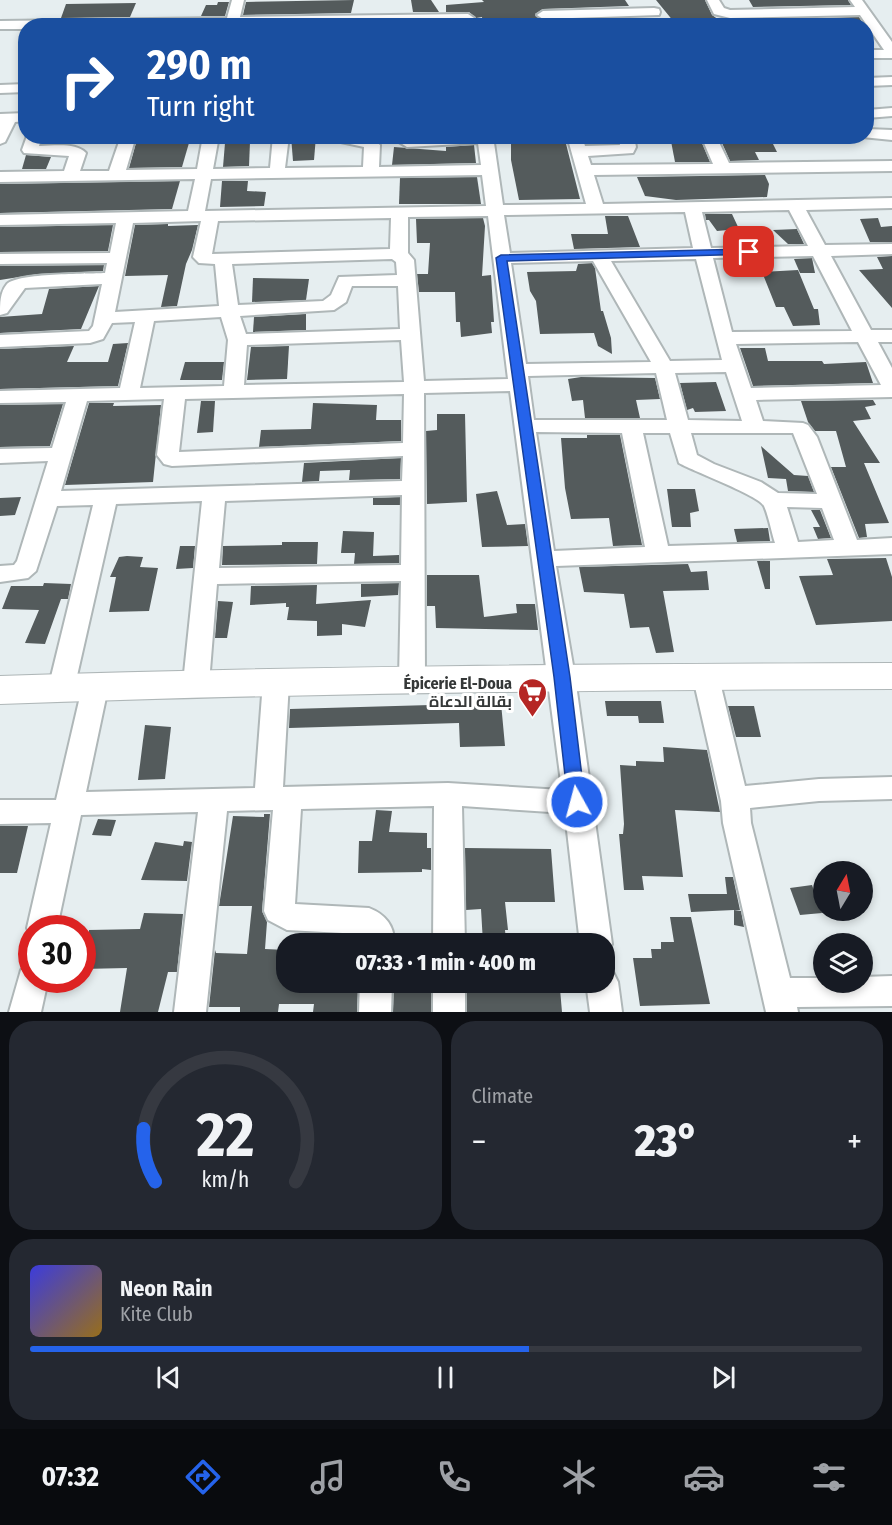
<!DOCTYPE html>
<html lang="en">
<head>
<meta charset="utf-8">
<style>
	:root { --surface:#171b24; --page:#242831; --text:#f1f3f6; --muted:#9ea1a6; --line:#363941; --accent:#2563eb }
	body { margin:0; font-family:"Fira Sans Condensed",Cairo,sans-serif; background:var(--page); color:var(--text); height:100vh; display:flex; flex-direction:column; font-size:22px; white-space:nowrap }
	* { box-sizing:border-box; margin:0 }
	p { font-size:20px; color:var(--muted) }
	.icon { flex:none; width:33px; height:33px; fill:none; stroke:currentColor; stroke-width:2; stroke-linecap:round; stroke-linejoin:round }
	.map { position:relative; height:1012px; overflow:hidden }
	.drawer { display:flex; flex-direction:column; gap:9px; padding:9px; background:#0d0f14; flex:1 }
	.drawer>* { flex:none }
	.hud { position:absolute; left:18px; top:18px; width:856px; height:126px; border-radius:24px; box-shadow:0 3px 9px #0003; background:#1a4fa0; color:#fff; overflow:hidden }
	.needle { width:39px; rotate:10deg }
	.fabs { position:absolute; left:813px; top:861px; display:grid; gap:12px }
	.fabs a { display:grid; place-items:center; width:60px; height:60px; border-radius:50%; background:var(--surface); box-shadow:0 3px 9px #0003; font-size:30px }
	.speed { position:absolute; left:18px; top:915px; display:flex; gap:12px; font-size:30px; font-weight:700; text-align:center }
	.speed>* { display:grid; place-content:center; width:78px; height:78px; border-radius:50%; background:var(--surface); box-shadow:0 3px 9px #0003; line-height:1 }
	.speed .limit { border:9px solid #d22; background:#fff; color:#111 }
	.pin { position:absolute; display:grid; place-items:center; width:51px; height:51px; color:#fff; margin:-26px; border-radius:12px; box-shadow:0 3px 9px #0006 }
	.me { position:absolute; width:66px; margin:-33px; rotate:353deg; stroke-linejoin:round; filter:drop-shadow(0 0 4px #0008) }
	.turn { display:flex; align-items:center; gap:21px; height:126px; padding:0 30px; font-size:27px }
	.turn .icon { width:78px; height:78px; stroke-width:2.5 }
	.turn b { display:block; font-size:42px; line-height:51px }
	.big { font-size:45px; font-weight:800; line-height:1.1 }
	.drawer .tile { flex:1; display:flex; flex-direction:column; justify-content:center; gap:9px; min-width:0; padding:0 21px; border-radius:24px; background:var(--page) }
	.drawer .dial { align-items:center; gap:0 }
	.dial svg { height:156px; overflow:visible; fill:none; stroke:var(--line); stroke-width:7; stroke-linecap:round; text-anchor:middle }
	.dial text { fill:var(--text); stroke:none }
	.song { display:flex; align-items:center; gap:18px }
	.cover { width:72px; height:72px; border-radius:9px; background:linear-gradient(135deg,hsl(240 70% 55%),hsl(40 70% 35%)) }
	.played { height:6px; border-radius:3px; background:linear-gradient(90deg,var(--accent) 60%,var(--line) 60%) }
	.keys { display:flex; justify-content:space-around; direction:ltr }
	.heat { display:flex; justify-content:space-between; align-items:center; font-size:33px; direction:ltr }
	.drawer .tiles { flex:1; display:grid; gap:9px; grid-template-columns:1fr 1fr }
	.tile:last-child { grid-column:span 2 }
	.trip { position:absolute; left:276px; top:933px; width:339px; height:60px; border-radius:24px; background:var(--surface); box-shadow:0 3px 9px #0003; font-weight:800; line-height:60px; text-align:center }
	.dock { display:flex; height:96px; justify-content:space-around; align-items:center; background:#090b0e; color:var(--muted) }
	.dock .icon { width:42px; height:42px }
	.dock .on { color:var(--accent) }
	.dock b { font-size:27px; color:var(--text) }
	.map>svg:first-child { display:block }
	.building { fill:#545b5c }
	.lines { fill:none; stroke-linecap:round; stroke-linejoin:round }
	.street-casing { stroke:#afb7b8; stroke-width:4 }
	.secondary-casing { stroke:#afb7b8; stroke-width:2 }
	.street { fill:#fff; fill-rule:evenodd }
	.secondary { fill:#fff; fill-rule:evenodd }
	.route { fill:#2563eb; stroke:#184099; stroke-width:1.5 }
	.labels { text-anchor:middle; stroke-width:6; stroke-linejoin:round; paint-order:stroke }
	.poi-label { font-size:16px; font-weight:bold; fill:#353838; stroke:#fff; text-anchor:end }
</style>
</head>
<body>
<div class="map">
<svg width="892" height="1012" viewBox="0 0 892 1012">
	<rect width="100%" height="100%" fill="#e6eef0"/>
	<!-- building -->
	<g class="building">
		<path d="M354 0 351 13 243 15 246 2Z"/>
		<path d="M411 0H431L439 12H413Z"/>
		<path d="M482 0H625L629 6 543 9 535 14 543 21 598 19 600 23 584 24V26H483L482 17 476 18 469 12H446V5L484 2Z"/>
		<path d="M656 0H705L712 15 719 20 674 22Z"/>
		<path d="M749 0H848L851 5 753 7Z"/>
		<path d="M218 2H229L225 16H201L206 5H217Z"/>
		<path d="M136 3 130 17 61 18 66 4Z"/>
		<path d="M859 17 862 22H799L802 26H764L760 20Z"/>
		<path d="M138 136H191L182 167 129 168Z"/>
		<path d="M291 136H316L314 160 293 161Z"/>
		<path d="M537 136H564L580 199 519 200 511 160V144L538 143Z"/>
		<path d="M670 136H699L710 162H675Z"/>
		<path d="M719 136H769L777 152H755L759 160 730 161Z"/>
		<path d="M250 142 249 166 223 167 225 143Z"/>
		<path d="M474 145 476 163 392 165 394 147 446 151V147Z"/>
		<path d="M26 155 51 157 46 169H22Z"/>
		<path d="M765 175 769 184 767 197 676 200 645 196 637 177Z"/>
		<path d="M477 177 481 204H399L400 178Z"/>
		<path d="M180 181 172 209 0 213V184Z"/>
		<path d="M222 181H248L247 191 266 192 264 206 220 207Z"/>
		<path d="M705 214H732L739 229 717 231 709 220H706Z"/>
		<path d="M605 216H628L640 247 574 249 571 234H608Z"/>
		<path d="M483 218 485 226 482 276 491 275 494 322H491L492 333 461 337 460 322H456L455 292H419L417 274H428L430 243H417L416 219Z"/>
		<path d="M878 218 881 227 892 226V242H870L860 219Z"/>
		<path d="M168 224V226L198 225 192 250 186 264 177 306 161 307 168 275 125 276 135 225Z"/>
		<path d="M113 225 108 251 0 252V227Z"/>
		<path d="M797 229 804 244H788L773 230Z"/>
		<path d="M892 256V308L859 270 883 269 877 257Z"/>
		<path d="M812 258 815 273H800L794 259Z"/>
		<path d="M592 263 595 268 601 311H603L611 338 612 354 598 346 594 333 540 334 536 301 530 291 527 272 576 271 578 264Z"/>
		<path d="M104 265 103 271 38 274 0 280V266Z"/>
		<path d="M798 270 814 309H818L820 325 793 326 784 307H776L762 272Z"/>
		<path d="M253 278 309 279 306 300 252 302Z"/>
		<path d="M99 286 81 329 0 333V317L42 314 49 289Z"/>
		<path d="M306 314V330L253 332 254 317Z"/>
		<path d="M128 343 118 386 0 389V349L74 346 67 362H108L113 344Z"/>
		<path d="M289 346 287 379 247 380 251 347Z"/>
		<path d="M740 348H765L768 361H822L824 364 866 362 873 383 753 386Z"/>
		<path d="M185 362H224L222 380H180Z"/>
		<path d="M581 377 655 378 660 399 636 400 640 418H585L583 400 572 401 568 379Z"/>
		<path d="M716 382 726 411 695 412 693 408 687 410 680 383Z"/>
		<path d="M873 400 876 405 865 407 871 419 853 421 880 463H864L889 523 865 524 867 537 859 538 831 467H846L836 431H815L808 422 801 401Z"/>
		<path d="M201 401H215L213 432 197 433Z"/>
		<path d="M89 403H114L113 406 161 405 153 482 65 485Z"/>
		<path d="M313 403 377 405 376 420H401V441L259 447 261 430 311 429Z"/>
		<path d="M63 404 50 446 0 447V405Z"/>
		<path d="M437 414H465L467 502 427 504 426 431 437 430Z"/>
		<path d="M587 435H620L642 545 613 546 609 518 571 519 565 488 561 438H587Z"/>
		<path d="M761 446 794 475 808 476 814 492 788 491 786 479 768 478Z"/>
		<path d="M401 458 400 479 349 480 350 470 320 471 319 481 302 482 304 463Z"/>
		<path d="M667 489H695L699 511 690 513 691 527H672Z"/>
		<path d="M497 491 507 525 525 524 528 546 482 547 476 494Z"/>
		<path d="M21 497 15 515 0 516V498Z"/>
		<path d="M400 497V505H373V498Z"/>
		<path d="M811 510H820L831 538 818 539 813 527H820Z"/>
		<path d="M768 528 770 541 737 542 734 529Z"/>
		<path d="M343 531 374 532 373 556 399 555V563L354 564 355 553H341Z"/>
		<path d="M282 542H318L317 564 222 565 223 546 282 545Z"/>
		<path d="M180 546H195L193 568 176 569Z"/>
		<path d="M127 556 143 557 140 567 158 568 149 611 109 612 116 577H110L119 557Z"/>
		<path d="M886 558 892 577V621L816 625 799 576 833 575 827 559Z"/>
		<path d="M757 561H770V589H765Z"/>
		<path d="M688 564 691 572 707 571 709 590 663 591 674 652 656 653 649 627 630 628 624 594 584 592 579 567Z"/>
		<path d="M427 575H479L484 617 517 613 516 604H535L538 630 436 628 435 606H427Z"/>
		<path d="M44 583 71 584 68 599H61L45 644 25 643 39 610 2 609 11 586H43Z"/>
		<path d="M399 583 398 595 361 597V584Z"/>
		<path d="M317 585 316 604 371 600 365 627 342 624V635L317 636V621L287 620 289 607H286V603L250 605 251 586Z"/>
		<path d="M218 601 233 602 227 638H215Z"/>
		<path d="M605 701H661L664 723H639L638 716H607Z"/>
		<path d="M501 703 505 746 460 747 459 723 289 728 290 709Z"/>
		<path d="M728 706H754L761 737H736Z"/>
		<path d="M145 725 171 727 165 779 138 780Z"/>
		<path d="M663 747 707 750 720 812 675 810 683 877 642 876 644 890H624L619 834H623L624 824 620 765 636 766V761L664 762Z"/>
		<path d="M376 810 392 811 389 832 427 833V848H431V870L422 869V872L358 873 359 841H372Z"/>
		<path d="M264 814H270L262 911 267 922 265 949 286 950V982H313V988H358L357 1012H313L314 1004H279L278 1012H240V1007H209L215 950 216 953 247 954 252 906H219L233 816 264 817Z"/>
		<path d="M98 819 116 820 111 836 92 835Z"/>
		<path d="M0 826H28L17 873H0Z"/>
		<path d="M184 841 192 842 187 881 141 880 155 842 183 846Z"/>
		<path d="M465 848 551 849 555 902H505L508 930H505L506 942 483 943 481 909 466 910Z"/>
		<path d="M725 877H733L740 910H734L741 911 744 927 734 925V910L691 912 688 894H727Z"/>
		<path d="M812 885 822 913 800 915 790 888Z"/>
		<path d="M144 913 183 914 177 972H168L158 1012H120L127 968 82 969V933H89V930L140 929Z"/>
		<path d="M670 917H691L710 1004 640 1006 633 958H652L651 949H661V942H674Z"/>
		<path d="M531 982V990L560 989 562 1012H467V983Z"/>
		<path d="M394 984 431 985V1012H393Z"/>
	</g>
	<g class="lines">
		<defs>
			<g id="street">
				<path d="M232 0H244L240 17 468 14 474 18 468 22 26 26V29H0V21L227 18Z"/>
				<path d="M707 0H719L724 8 730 10 855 7 850 0H862L892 42V58H867V50H884L860 15 730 18 714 14Z"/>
				<path d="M654 8 659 9 660 12 659 15 543 19 537 15 543 11Z"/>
				<path d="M892 77V85L867 86V78Z"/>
				<path d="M26 84V92L0 93V85Z"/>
				<path d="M892 108V116L867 118V110Z"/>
				<path d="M26 113V121L15 122 5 142 0 144V114Z"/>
				<path d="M867 129 892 130V140L862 137 867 136Z"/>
				<path d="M27 136H42L39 146C54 146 75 142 86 153L80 171H109L121 136H136L126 170 197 169 203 136H219L213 169 270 168 273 136H289L285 168 363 167 364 147 327 139 325 136 373 139 380 145 379 167 481 165 478 143 407 147 399 142 407 137 493 136 503 205 586 204 567 136H582L585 146 620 145 618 136H634L636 147 633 153 588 156 591 165 713 164 701 136H716L729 163 892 161V171L594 175 603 204 892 198V208L806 210 825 245 892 244V254L831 256 871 330H892V342H878L892 368V397L756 400 763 421 803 423 808 425 817 437 857 540 892 538V554L556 566 575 677 612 944 607 954 604 955V944H580L565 813 462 806 465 944H433L434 806 301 809 295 904 369 908C385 914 395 926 394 944H363L361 934 287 930 268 920 264 911 273 810 227 811 206 1012H174L198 812 81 815 57 928H32L31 938 27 928 51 823 0 824V800H56L82 688 86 681 95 678 104 681 108 688 86 792 255 788 263 682 267 675 276 672 285 675 289 682 283 787 448 783 562 790 510 391 424 393 425 679 421 686 412 689 403 686 399 679 401 581 217 584 209 683 205 690 196 693 187 690 183 683 202 501 116 504 74 689 70 696 61 699 52 696 48 689 93 505 57 506 36 571 28 578 0 582V566L14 565 17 561 48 461 0 463V449L52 448 66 402 0 403V391L120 388 135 322 112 323 103 339 90 343 0 347V335L89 331 93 326 102 284 25 288 7 313 0 315C0 303 0 292 7 284 18 273 87 274 105 273L107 263 0 264V254L110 253 116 223 0 225V215L188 211 195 179 0 182V172L64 171 69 156 24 153 22 150ZM482 175 486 206 205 211 211 179ZM789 210 808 246 711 248 702 212ZM685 212 693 248 510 253 504 215ZM488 216 508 379 424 381 414 260 408 253V217ZM391 218 390 249 212 254 218 221ZM201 221 193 257 199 263 215 264 219 306 115 312 133 223ZM813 256 852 331 732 332 713 258ZM392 259 396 262 397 275 339 277 331 295 323 301 238 305 232 264ZM696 259 722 360 670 361 611 261ZM593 261 651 362 526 364 511 263ZM352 286H398L400 329 246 334 240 316 334 310 346 302ZM221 317 228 340 224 386 140 388 154 321ZM401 340 404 382 244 385 247 345ZM858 342 881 385 751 388 736 344ZM726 372 742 421 688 420 675 373ZM656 373 667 420H534L528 376ZM404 394 403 443 179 452 185 399ZM164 399 157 455 164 464 172 466 403 456 402 481 61 491 87 401ZM536 432 622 433 645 547 554 551ZM643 433H670L679 463C695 472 758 495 764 506 769 517 771 531 775 543L668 546ZM691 433H793L817 494 778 493 761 482 714 464 697 455ZM402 495 401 565 219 568 225 501ZM787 507 822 508 834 540 798 542Z"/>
				<path d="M706 668 715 671 719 678 745 786 819 779 892 777V799L819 801 750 808 751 823 790 978H824V982H862V977L892 976V1006L797 1007 798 1012H766L723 823 721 801 693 678 697 671Z"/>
				<path d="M32 966V980H48L41 1012H9L21 970Z"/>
				<path d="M604 969 613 972 618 982 622 1012H590L586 982H604Z"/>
				<path d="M360 982H392L391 1012H359Z"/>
				<rect x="433" y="982" width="32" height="30"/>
			</g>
			<path id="secondary" d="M892 663V689C595 690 297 693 0 704V676C297 666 595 664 892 663Z"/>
		</defs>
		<!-- street casing -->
		<use href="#street" class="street-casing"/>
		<!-- secondary casing -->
		<use href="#secondary" class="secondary-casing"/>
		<!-- street -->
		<use href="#street" class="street"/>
		<!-- secondary -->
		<use href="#secondary" class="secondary"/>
	</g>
	<!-- route -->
	<path class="route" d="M749 249H753V254L507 261 570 677 585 802 583 807 577 809 571 807 568 802 554 677 496 258 501 255Z"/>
	<!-- icons -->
	<defs>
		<symbol id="supermarket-pin" viewBox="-11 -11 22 30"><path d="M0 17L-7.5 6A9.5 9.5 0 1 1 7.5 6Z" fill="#b52624" stroke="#fff"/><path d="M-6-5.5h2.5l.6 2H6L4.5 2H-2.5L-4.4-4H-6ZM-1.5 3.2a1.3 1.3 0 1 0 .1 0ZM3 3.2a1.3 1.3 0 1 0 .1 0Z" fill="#fff"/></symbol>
	</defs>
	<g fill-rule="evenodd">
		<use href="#supermarket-pin" x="516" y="676" width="33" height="45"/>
	</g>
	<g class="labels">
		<!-- poi labels -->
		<g class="poi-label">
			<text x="512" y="689">Épicerie El-Doua<tspan x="512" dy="18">بقالة الدعاة</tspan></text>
		</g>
	</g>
</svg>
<div class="fabs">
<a><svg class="needle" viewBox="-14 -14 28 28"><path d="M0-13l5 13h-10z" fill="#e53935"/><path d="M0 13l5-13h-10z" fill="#9ea1a6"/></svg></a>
<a><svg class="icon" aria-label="layers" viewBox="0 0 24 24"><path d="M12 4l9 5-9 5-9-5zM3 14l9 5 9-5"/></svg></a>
</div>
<div class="speed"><div class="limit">30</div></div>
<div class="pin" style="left:749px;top:252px;background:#d93025"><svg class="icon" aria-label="arrive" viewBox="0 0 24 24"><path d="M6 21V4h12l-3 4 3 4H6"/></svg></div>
<svg class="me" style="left:577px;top:802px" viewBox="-20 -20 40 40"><circle r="17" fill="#2563eb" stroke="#fff" stroke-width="3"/><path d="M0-11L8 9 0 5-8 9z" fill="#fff"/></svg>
<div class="trip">07:33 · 1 min · 400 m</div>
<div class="hud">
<div class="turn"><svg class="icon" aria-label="right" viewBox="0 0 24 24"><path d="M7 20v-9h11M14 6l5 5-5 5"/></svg><div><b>290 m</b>Turn right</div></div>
</div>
</div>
<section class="drawer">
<div class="tiles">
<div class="tile dial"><svg viewBox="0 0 100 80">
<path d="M14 69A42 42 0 1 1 86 69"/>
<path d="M14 69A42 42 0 0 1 8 42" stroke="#2563eb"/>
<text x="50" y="56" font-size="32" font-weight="700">22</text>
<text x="50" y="72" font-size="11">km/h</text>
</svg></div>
<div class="tile"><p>Climate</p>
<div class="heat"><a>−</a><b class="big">23°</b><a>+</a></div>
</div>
<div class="tile">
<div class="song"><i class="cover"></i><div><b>Neon Rain</b><p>Kite Club</p></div></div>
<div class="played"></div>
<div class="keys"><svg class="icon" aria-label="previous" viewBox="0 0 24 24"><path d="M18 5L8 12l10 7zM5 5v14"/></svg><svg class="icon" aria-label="pause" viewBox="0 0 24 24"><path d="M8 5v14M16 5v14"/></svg><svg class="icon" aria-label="next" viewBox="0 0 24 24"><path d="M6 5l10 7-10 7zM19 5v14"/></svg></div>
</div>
</div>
</section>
<nav class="dock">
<b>07:32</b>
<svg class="icon on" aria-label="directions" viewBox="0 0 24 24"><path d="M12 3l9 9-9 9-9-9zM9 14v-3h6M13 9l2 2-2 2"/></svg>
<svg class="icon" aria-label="music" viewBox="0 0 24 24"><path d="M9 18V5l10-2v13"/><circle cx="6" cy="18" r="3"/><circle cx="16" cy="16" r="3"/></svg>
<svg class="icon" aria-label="phone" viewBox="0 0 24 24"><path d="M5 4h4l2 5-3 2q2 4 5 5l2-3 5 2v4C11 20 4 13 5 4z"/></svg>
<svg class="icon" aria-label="climate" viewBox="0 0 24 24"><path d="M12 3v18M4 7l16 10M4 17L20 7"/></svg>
<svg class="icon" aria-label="car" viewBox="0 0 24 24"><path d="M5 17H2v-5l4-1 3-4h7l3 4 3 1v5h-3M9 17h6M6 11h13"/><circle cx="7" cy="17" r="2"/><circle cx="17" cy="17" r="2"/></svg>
<svg class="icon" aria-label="filters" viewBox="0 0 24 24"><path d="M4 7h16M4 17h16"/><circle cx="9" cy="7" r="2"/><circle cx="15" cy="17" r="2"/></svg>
</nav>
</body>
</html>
